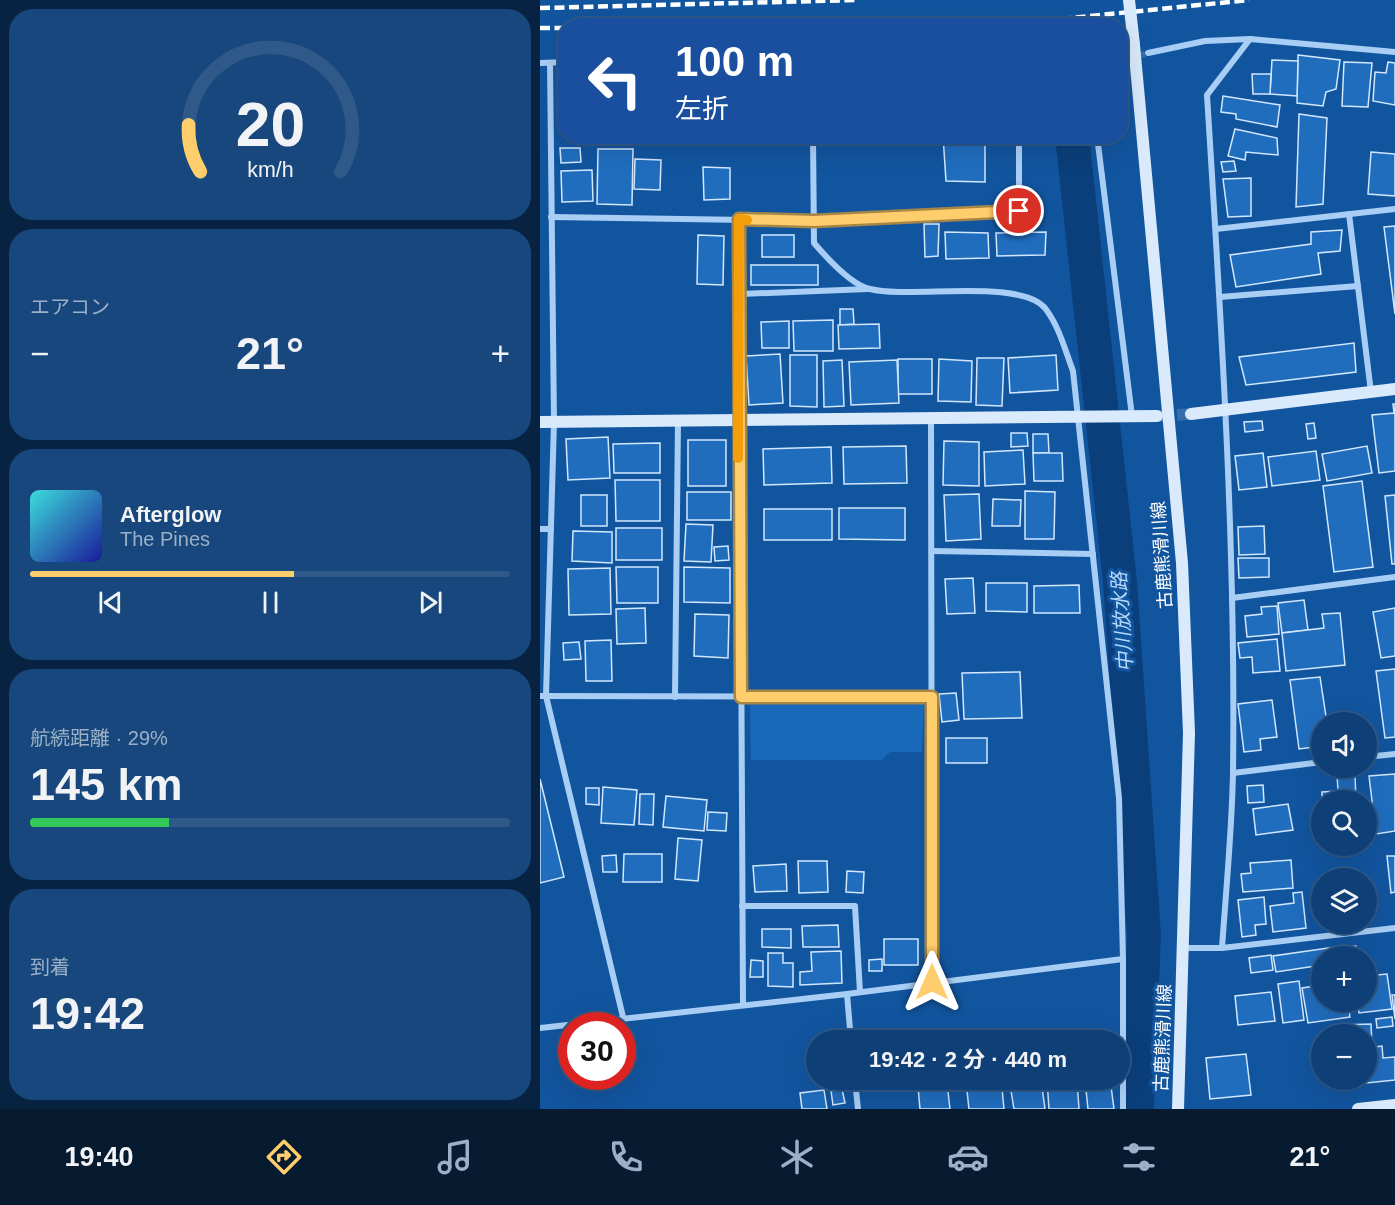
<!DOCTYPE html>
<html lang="ja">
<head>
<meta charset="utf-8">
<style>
	:root { --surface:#0e4077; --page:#17477c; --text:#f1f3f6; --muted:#9bafc6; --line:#2e5989; --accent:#ffce6c }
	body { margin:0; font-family:Helvetica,"Noto Sans JP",sans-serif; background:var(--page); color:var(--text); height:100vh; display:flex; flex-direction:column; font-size:22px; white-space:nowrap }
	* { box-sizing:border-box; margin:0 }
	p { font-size:20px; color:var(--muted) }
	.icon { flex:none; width:33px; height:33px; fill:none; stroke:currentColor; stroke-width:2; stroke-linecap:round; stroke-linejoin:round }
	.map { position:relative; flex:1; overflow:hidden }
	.details { display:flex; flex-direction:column; gap:9px; padding:9px; background:#082341; width:540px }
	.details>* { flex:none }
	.hud { position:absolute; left:18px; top:18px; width:570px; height:126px; border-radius:24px; box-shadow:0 6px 24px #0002,0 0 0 2px var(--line); background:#1a4fa0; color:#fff; overflow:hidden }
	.fabs { position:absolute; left:771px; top:712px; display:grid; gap:12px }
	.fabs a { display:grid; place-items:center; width:66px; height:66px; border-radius:50%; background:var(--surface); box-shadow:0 6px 24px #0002,0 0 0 2px var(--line); font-size:30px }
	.speed { position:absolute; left:18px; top:1012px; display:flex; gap:12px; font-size:30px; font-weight:700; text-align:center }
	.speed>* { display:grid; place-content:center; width:78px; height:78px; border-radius:50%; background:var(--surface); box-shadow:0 6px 24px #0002,0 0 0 2px var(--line); line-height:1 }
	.speed .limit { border:9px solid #d22; background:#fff; color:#111 }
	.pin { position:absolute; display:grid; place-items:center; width:51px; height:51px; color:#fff; margin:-26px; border:3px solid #fff; border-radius:50%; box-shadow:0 2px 6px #0007 }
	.me { position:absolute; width:66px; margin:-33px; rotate:0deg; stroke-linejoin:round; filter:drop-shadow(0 0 4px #0008) }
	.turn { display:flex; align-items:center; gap:21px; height:126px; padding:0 18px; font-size:27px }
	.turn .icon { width:78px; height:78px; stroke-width:2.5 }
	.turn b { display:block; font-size:42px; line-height:51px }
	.big { font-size:45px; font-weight:700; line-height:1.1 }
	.details .card { flex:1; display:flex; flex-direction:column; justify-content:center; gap:9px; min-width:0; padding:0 21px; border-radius:24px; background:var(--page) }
	.details .dial { align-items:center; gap:0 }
	.dial svg { height:156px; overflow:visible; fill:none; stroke:var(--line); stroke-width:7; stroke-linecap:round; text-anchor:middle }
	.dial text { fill:var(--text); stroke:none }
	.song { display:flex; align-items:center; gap:18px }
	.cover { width:72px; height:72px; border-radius:9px; background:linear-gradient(135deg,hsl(180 70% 55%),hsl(240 70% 35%)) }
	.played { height:6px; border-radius:3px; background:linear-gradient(90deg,var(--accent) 55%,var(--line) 55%) }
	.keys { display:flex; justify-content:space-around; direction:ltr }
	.heat { display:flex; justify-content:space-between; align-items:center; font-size:33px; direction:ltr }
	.charge { height:9px; border-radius:4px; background:linear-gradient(90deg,#34c759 29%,var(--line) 0) }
	.trip { position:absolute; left:266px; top:1030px; width:324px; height:60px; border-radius:30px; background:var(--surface); box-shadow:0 6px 24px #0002,0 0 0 2px var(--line); font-weight:700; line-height:60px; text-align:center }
	.tabs { display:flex; height:96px; justify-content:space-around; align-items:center; background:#061a30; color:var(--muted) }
	.tabs .icon { width:42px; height:42px }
	.tabs .selected { color:var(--accent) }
	.tabs b { font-size:27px; color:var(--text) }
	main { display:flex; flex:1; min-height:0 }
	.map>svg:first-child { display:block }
	.green { fill:#1a68b9 }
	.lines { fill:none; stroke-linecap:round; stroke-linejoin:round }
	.river { stroke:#0b3f7b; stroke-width:34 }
	.building { fill:#206dbe; stroke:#d1e7fe; stroke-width:1.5 }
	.street-tunnel { stroke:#366ead; stroke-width:6; stroke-dasharray:6 3; stroke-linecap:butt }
	.secondary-tunnel { stroke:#366ead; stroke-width:12; stroke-dasharray:12 6; stroke-linecap:butt }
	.street { stroke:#a9cef5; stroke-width:6 }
	.secondary { stroke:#d9eafd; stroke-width:12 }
	.rail { stroke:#fff; stroke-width:4.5; stroke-dasharray:10 4.5; stroke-linecap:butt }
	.secondary-bridge { stroke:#d9eafd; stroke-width:12 }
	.route-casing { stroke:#a68646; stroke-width:15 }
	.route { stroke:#ffce6c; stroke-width:10 }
	.slow { stroke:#f59e0b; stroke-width:10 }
	.labels { text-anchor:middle; stroke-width:6; stroke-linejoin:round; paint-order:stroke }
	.street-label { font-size:18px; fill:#fff; stroke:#12559f }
	.water-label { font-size:20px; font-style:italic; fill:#b6d8fb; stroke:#12559f }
</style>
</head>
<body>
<main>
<section class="details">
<div class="card dial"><svg viewBox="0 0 100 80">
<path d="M14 69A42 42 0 1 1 86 69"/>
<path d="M14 69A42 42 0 0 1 8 45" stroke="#ffce6c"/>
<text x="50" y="56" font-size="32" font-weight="700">20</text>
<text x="50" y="72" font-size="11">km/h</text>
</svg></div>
<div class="card"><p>エアコン</p>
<div class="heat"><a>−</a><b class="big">21°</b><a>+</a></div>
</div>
<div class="card">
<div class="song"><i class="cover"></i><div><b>Afterglow</b><p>The Pines</p></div></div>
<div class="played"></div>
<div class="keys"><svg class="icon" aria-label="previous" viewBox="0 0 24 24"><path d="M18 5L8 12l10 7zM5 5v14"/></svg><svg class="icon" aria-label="pause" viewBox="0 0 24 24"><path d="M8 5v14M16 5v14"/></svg><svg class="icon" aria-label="next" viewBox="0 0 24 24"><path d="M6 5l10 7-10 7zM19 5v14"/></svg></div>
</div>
<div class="card"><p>航続距離 · 29%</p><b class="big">145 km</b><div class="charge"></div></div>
<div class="card"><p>到着</p><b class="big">19:42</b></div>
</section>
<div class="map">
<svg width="855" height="1109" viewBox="0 0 855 1109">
	<rect width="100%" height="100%" fill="#12559f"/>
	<!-- green -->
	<path class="green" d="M384 701 382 752H350L342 760H211L210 704Z"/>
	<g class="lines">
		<!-- river -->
		<path class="river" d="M532 136 580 582 604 935 597 1109"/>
	</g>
	<!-- building -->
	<g class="building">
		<path d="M758 55 800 60 796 89 786 92 783 106 757 103Z"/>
		<path d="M732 60 758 61 757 96 730 94Z"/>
		<path d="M804 62 832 63 828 107 802 106Z"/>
		<path d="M848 62 855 63V105L833 101 835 72 846 73Z"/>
		<path d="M712 74H731L730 94H713Z"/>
		<path d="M683 96 740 105 737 127 696 119V114L681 112Z"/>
		<path d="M759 114 787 118 783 204 756 207Z"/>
		<path d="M695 129 737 138 738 155 706 152 705 160 688 156Z"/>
		<path d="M403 136H445V182L406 181Z"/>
		<path d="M20 148H40L41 162 21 163Z"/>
		<path d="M58 149H93L92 205 57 204Z"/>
		<path d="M831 152 855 154V196L828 194Z"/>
		<path d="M95 159 121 160 120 190 94 189Z"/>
		<path d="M694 161 696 171 683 172 681 162Z"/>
		<path d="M163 167 190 168V199L164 200Z"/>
		<path d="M52 170 53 201 22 202 21 171Z"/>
		<path d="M711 178V216L688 217 683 179Z"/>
		<path d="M384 224H399L398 256 385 257Z"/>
		<path d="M855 226V314L844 227Z"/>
		<path d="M802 230 800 251 778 253 781 274 696 287 690 255 771 244V232Z"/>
		<path d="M405 232 448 233 449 258 406 259Z"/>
		<path d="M506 232 505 255 457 256 456 233Z"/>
		<path d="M158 235 184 236 183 285 157 284Z"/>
		<rect x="222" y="235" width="32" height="22"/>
		<rect x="211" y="265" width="67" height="20"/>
		<path d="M300 309H313L314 324 300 325Z"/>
		<path d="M293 320V351H254L253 321Z"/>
		<path d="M249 321V348H222L221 322Z"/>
		<path d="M339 324 340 348 299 349 298 325Z"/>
		<path d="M814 343 816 372 706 385 699 357Z"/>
		<path d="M240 354 243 403 209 405 206 356Z"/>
		<path d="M250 355H277V407L250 406Z"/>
		<path d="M516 355 518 390 470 393 468 358Z"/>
		<path d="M437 358H464L462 406 436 405Z"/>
		<rect x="358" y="359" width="34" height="35"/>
		<path d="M399 359 432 361 431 402 398 401Z"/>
		<path d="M302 360 304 406 284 407 283 361Z"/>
		<path d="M357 360 359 403 311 405 309 362Z"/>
		<path d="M853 404H855V471L839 473 832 415 854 413Z"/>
		<path d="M722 421 723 430 705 432 704 422Z"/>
		<path d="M774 423 776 438 768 439 766 424Z"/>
		<path d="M471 433H487L488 446 471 447Z"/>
		<path d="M493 434H508L509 453H493Z"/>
		<path d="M68 437 70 478 28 480 26 439Z"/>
		<rect x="148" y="440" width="38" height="46"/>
		<path d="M404 441 439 442V486L403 485Z"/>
		<path d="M120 443V473H74L73 444Z"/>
		<path d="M366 446 367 483 304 484 303 447Z"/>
		<path d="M827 446 832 473 787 481 782 454Z"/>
		<path d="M291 447 292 483 224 485 223 449Z"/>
		<path d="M483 450 485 484 445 486 444 452Z"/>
		<path d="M776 451 780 480 732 486 728 457Z"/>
		<path d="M493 453H522L523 481H494Z"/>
		<path d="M723 453 727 487 699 490 695 456Z"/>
		<path d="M75 480H120V521H76Z"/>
		<path d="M822 481 833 567 794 572 783 486Z"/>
		<path d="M485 491 515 492 514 539H485Z"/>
		<rect x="147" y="492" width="44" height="28"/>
		<path d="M439 494 441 539 406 541 404 495Z"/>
		<rect x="41" y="495" width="26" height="31"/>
		<path d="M855 495V564H852L845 496Z"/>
		<path d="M453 499 481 500 480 526H452Z"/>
		<path d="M299 508H365V540L299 539Z"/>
		<rect x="224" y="509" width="68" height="31"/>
		<path d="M146 524 173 525 171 562 144 561Z"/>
		<path d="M724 526 725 554 699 555 698 527Z"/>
		<rect x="76" y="528" width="46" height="32"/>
		<path d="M33 531 72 532V563L32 561Z"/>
		<path d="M188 546 189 560 175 561 174 547Z"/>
		<path d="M698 558H729V577L699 578Z"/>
		<path d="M76 567H118V603H77Z"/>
		<path d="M144 567 190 568V603L144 602Z"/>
		<path d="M70 568 71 614 29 615 28 569Z"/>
		<path d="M433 578 435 613 407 614 405 579Z"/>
		<path d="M446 583H487V612L446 611Z"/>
		<path d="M539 585 540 613H494V586Z"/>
		<path d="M764 600 768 630 742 633 738 603Z"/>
		<path d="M737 606 739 634 707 637 705 616 722 614 721 607Z"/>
		<path d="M105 608 106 643 77 644 76 609Z"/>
		<path d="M855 608V656L841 658 833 612Z"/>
		<path d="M800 613 805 665 746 671 742 633 784 628 782 614Z"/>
		<path d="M155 614 189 615 188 658 154 656Z"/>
		<path d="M737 639 740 671 713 673 712 657 700 658 698 643Z"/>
		<path d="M71 640 72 681H46L45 641Z"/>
		<path d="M39 642 41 659 24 660 23 643Z"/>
		<path d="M855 669V737L845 738 836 671Z"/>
		<path d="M480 672 482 718 424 719 422 673Z"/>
		<path d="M780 677 787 723H782V746L759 749 750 680Z"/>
		<path d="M416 693 419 720 402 722 399 694Z"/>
		<path d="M732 700 737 737 720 739 721 750 704 752 698 704Z"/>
		<rect x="406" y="738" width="41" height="25"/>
		<path d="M815 774 816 801H782V792L798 791 797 775Z"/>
		<path d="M855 774V831L836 834 829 776Z"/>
		<path d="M0 779 24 877 0 883Z"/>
		<path d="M723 785 724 802 708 803 707 786Z"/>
		<path d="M63 787 97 790 94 825 61 823Z"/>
		<path d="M46 788H59V805L46 804Z"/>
		<path d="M100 794H114L113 825 99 824Z"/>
		<path d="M126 796 167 800 164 831 123 827Z"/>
		<path d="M748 804 753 830 716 835 713 809Z"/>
		<path d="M168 812 187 813 186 831 167 830Z"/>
		<path d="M138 838 162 840 158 881 135 879Z"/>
		<path d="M84 854H122V882H83Z"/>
		<path d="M76 855 77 872H63L62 856Z"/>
		<path d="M847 856H855V892L851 893Z"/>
		<path d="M751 860 753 888 703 892 701 874 711 873 710 863Z"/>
		<path d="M258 861H287L288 892 259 893Z"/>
		<path d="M246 864 247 891 215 892 213 866Z"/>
		<path d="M307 871 324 872 323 893 306 892Z"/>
		<path d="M762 892 766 928 733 932 730 906 754 903 753 893Z"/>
		<path d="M724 897 726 924 715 925 716 935 702 937 698 900Z"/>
		<path d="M298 925 299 947H263L262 926Z"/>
		<path d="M222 929H251V948L222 947Z"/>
		<rect x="344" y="939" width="34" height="26"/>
		<path d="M802 946 804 957H782V965L736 972 733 956Z"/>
		<path d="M816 946 817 957H807L806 947Z"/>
		<path d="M301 951 302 983 260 985V972L272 971 271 952Z"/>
		<path d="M228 953H243V963H253V987L228 986Z"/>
		<path d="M731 955 733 970 711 973 709 958Z"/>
		<path d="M342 959V971H329V960Z"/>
		<path d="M211 960 223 961V977H210Z"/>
		<path d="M847 974 852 1009 819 1013 817 1002H826V976Z"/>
		<path d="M759 981 764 1020 743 1023 738 984Z"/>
		<path d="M782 985V1002H808L810 1017 768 1023 762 988Z"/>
		<path d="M731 992 735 1021 698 1025 695 996Z"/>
		<path d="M852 995H855V1019Z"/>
		<path d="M852 1017 853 1026 837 1028 836 1019Z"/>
		<path d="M831 1024 832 1045H826V1035H799L798 1025Z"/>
		<path d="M842 1046 843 1058 855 1057V1080L807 1085V1080H826V1048Z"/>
		<path d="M706 1054 711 1095 670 1099 666 1058Z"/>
		<path d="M478 1080H501L505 1109H474L471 1091 479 1090Z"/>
		<path d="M507 1080 537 1081 539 1109H509Z"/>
		<path d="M545 1080H564L565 1087 571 1086 574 1109H548Z"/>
		<path d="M407 1083 410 1109H380L378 1087Z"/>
		<path d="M462 1088 464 1109H429L427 1091Z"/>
		<path d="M302 1089 305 1103 293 1105 291 1091Z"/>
		<path d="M284 1090 287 1109H262L260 1093Z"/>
	</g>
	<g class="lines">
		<!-- street-tunnel -->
		<path class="street-tunnel" d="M582 61 608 53"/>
		<!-- secondary-tunnel -->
		<path class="secondary-tunnel" d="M619 416 651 414"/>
		<!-- street -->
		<g class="street">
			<path d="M608 53 665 41 710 39"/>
			<path d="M580 61H582"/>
			<path d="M0 63 26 62"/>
			<path d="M10 63 14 422 6 696 83 1017"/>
			<path d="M273 136 274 243C286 257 311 285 330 289 370 299 479 278 505 308 519 326 525 350 533 371L579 798 583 959V1109"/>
			<path d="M557 136 592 416"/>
			<path d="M809 214 831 392"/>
			<path d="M11 217 274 221 479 211V136"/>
			<path d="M199 219 203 1004"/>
			<path d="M676 229 855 209"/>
			<path d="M200 294 328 289"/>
			<path d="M680 297 818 286"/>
			<path d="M391 420 392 982"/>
			<path d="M0 529H11"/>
			<path d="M392 551 553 554"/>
			<path d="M692 598 855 577"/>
			<path d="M0 696 392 697"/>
			<path d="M135 697 138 421"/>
			<path d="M826 757 855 754"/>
			<path d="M693 773 782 762"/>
			<path d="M202 906H315L320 992"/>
			<path d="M645 948H682L855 928"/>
			<path d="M682 948C686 890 692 830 693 772 696 546 681 320 667 95L710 39 855 52"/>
			<path d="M307 994 311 1041"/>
			<path d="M0 1028 307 994 583 959"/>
			<path d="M315 1080 318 1109"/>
		</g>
		<!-- secondary -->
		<g class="secondary">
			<path d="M594 45 642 563 649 733 638 1109"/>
			<path d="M651 414 855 389"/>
			<path d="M0 422 617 416"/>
			<path d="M818 1109 855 1105"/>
		</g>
		<!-- rail -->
		<g class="rail">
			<path d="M0 8 318 0"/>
			<path d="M333 26 471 24 709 0"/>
			<path d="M0 28H26"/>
		</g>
		<!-- secondary-bridge -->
		<path class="secondary-bridge" d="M589 0 594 45"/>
	</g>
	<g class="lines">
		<defs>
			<path id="route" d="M392 982V697H201L199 219 274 221 479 211"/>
		</defs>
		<!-- route casing -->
		<use href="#route" class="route-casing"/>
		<!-- route -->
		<use href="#route" class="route"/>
		<!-- slow -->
		<path class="slow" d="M198 458 199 219 207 220"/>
	</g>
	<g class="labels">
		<!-- street labels -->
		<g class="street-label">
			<text transform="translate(622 555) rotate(-94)" y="6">古鹿熊滑川線</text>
			<text transform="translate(623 1038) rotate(-88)" y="6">古鹿熊滑川線</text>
		</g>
		<!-- water labels -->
		<g class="water-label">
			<text transform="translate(582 622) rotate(-94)" y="7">中川放水路</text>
		</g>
	</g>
</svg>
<div class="fabs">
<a><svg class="icon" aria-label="sound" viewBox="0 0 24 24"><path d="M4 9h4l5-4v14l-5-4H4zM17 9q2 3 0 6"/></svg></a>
<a><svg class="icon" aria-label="search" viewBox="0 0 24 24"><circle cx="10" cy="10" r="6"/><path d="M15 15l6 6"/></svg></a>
<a><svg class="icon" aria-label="layers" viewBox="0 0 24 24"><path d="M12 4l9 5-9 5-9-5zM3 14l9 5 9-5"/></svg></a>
<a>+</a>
<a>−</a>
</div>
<div class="speed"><div class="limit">30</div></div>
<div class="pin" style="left:479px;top:211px;background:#d93025"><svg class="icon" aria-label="arrive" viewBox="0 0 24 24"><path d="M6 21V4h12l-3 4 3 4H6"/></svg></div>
<svg class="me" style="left:392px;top:982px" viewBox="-20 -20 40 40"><path d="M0-17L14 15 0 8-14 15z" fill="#ffce6c" stroke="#fff" stroke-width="4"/></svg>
<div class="trip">19:42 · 2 分 · 440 m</div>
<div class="hud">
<div class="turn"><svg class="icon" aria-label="left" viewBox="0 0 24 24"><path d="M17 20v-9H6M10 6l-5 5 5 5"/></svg><div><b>100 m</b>左折</div></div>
</div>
</div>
</main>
<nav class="tabs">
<b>19:40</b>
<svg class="icon selected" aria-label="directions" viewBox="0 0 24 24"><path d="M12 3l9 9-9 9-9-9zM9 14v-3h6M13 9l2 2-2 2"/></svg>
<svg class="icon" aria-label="music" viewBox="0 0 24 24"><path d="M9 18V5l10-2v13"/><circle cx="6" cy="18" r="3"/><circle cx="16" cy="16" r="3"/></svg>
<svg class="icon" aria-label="phone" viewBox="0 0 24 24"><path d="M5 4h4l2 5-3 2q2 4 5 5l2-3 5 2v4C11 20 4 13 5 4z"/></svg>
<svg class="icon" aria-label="climate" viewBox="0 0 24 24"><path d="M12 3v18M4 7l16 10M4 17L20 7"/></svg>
<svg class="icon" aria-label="car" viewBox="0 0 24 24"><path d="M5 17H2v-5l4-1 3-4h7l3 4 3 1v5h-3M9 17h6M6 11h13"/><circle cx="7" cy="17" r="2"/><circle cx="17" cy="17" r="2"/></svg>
<svg class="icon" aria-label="filters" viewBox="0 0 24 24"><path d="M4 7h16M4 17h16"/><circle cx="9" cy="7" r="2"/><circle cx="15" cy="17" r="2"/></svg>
<b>21°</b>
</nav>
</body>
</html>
